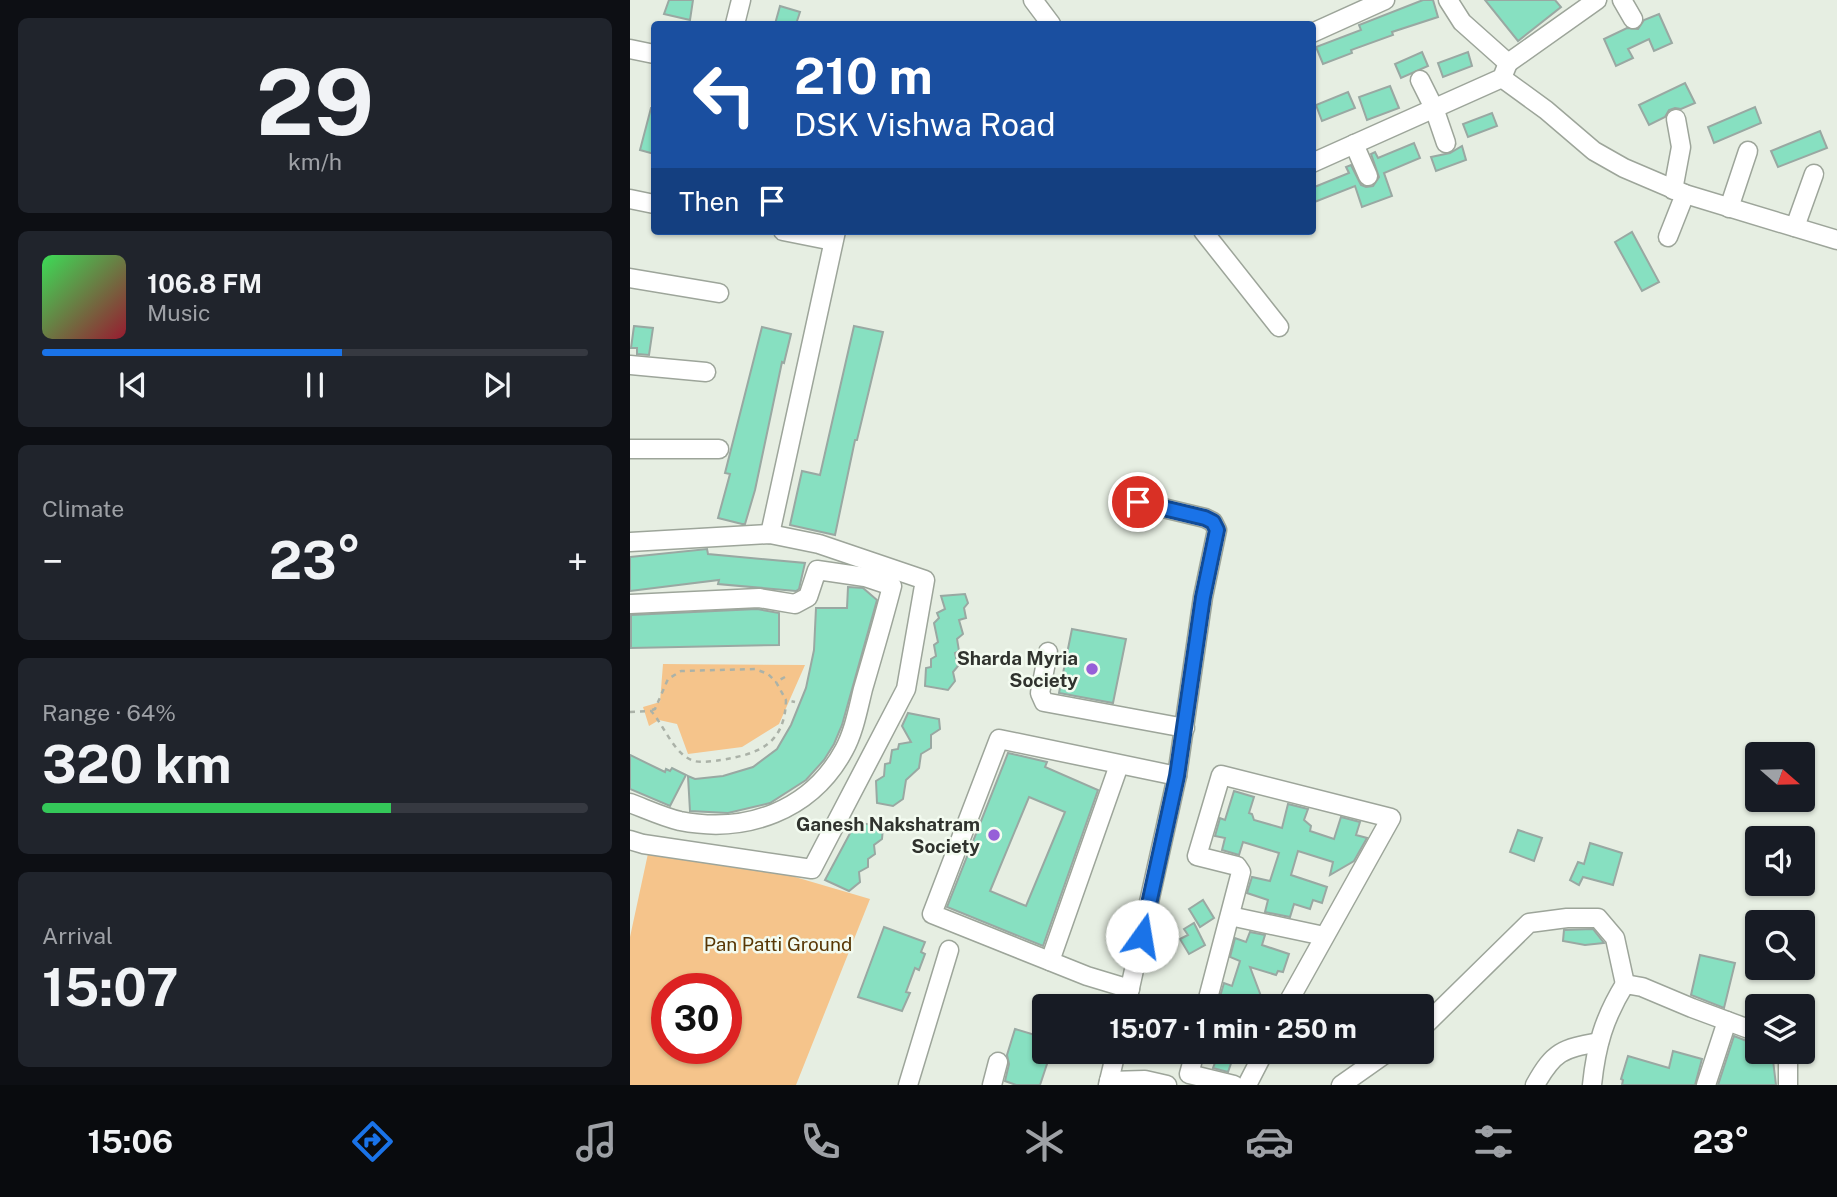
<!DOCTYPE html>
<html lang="en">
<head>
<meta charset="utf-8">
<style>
	:root { --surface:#171b24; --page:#20242c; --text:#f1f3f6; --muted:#9ea1a6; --line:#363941; --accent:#1a73e8 }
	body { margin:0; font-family:"Public Sans",sans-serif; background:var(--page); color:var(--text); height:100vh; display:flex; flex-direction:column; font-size:26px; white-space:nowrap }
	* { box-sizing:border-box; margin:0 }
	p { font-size:23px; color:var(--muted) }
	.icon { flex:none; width:38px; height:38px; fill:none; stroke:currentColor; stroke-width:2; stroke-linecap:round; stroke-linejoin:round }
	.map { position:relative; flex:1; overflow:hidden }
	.drawer { display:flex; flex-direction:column; gap:18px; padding:18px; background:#0d0f14; width:630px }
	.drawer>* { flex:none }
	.top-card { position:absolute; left:21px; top:21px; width:665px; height:214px; border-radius:7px; box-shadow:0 2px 5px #0004; background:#1a4fa0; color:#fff; overflow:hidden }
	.needle { width:46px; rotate:110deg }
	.tools { position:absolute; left:1115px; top:742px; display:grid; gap:14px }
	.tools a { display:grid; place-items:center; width:70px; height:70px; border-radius:7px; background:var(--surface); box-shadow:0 2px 5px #0004; font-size:35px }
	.speed { position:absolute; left:21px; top:973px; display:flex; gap:14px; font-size:35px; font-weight:700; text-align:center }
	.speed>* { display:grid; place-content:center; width:91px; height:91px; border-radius:50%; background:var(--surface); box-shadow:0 2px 5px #0004; line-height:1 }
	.speed .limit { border:10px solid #d22; background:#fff; color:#111 }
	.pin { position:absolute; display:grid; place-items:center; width:60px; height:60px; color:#fff; margin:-30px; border:4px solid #fff; border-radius:50%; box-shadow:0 2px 7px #0007 }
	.me { position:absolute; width:77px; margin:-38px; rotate:13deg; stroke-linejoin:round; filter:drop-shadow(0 0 5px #0008) }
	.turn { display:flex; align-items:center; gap:24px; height:147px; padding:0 28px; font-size:32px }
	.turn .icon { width:91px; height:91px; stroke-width:2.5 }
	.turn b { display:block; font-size:49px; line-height:60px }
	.then { display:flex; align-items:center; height:66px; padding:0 28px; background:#0003; gap:14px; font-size:26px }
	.big { font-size:52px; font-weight:700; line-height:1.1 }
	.drawer .card { flex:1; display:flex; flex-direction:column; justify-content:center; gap:10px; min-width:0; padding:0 24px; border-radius:10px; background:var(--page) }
	.drawer .dial { align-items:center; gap:0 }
	.dial b { font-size:91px; line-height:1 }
	.song { display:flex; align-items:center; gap:21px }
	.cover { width:84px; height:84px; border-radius:10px; background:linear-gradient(135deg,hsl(130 70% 55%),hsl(350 70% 35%)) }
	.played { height:7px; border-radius:4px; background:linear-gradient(90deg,var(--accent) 55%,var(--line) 55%) }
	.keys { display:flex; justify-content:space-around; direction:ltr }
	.heat { display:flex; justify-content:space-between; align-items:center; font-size:38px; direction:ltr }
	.charge { height:10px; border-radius:5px; background:linear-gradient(90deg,#34c759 64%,var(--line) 0) }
	.trip { position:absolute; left:402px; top:994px; width:402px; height:70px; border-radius:7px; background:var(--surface); box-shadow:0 2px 5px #0004; font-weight:700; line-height:70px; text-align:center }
	.tab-bar { display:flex; height:112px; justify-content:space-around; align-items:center; background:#090b0e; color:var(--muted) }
	.tab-bar .icon { width:49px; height:49px }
	.tab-bar .active { color:var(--accent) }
	.tab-bar b { font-size:32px; color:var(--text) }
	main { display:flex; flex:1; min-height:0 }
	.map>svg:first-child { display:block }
	.green { fill:#f5c48b; fill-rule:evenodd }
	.building { fill:#87e0c1; stroke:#99a8a2; stroke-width:2; fill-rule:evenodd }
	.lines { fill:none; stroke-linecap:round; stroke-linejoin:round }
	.minor-casing { stroke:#9da59a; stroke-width:21 }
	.path { stroke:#abb2a8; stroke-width:2.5; stroke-dasharray:5 5; stroke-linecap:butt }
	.minor { stroke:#fff; stroke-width:18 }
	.route-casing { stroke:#114b97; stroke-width:18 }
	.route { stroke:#1a73e8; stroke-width:12 }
	.poi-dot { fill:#965fd8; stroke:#f3fbf0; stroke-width:2.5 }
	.labels { text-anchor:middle; stroke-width:5; stroke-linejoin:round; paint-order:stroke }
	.poi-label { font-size:19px; font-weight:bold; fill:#30332e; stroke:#f3fbf0; text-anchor:end }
	.park-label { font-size:19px; fill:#583705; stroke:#f3fbf0 }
</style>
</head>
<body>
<main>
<section class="drawer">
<div class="card dial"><b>29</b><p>km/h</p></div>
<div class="card">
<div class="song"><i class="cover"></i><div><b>106.8 FM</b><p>Music</p></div></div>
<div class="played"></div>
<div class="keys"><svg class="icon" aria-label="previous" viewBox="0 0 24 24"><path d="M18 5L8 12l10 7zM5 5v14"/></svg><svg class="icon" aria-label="pause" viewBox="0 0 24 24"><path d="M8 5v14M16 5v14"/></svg><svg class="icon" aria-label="next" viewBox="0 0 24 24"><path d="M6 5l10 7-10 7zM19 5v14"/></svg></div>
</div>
<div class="card"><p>Climate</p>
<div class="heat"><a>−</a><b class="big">23°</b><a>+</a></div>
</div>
<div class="card"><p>Range · 64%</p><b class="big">320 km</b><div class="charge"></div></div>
<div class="card"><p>Arrival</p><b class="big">15:07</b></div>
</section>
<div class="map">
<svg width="1207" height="1085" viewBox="0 0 1207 1085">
	<rect width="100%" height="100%" fill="#e6eee2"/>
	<!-- green -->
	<g class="green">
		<path d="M33 664 175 665 149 724 112 747 58 754 47 724 29 720 19 726 13 707 30 702Z"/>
		<path d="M22 835 240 899 166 1085H0V937ZM37 989H96V1048H37Z"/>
	</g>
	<!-- building -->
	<g class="building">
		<path d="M39 0H63L60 20 34 14Z"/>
		<path d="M793 0H803L808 17 762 32 763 35 721 50 722 53 693 64 686 47 731 30 729 25Z"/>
		<path d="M855 0H925L931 7 888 41Z"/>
		<path d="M150 6 170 12 166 24H145Z"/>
		<path d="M1029 14 1042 43 1024 51 1019 39 998 49 1003 58 986 66 974 39 997 28 1008 29 1014 20Z"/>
		<path d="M792 52 798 66 771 78 765 64Z"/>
		<path d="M838 52 842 66 813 77 808 63Z"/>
		<path d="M1055 83 1065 103 1051 109 1045 108 1039 110 1035 117 1019 125 1009 105Z"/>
		<path d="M760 86 769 108 737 120 729 97Z"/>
		<path d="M718 92 725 108 692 121 686 105Z"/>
		<path d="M1125 107 1131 123 1084 143 1078 127Z"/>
		<path d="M21 108H24V154L10 150Z"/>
		<path d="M862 113 867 126 838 137 833 124Z"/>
		<path d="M1190 131 1197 148 1148 167 1141 151Z"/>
		<path d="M784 143 790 158 754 173 762 196 732 207 725 186 682 203V188L719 173 716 167 721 165 731 185 736 187 743 186 749 177 741 154 745 152 748 158Z"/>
		<path d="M832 146 836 160 806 171 801 157 820 153Z"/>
		<path d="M1002 232 1029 282 1012 291 985 242Z"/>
		<path d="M4 326 23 328 19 355 7 354V348H1Z"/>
		<path d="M224 326 253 332 227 440H225L205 535 160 525 172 471 190 475Z"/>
		<path d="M132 327 161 334 154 363 152 362 125 490 115 524H112L88 518 100 474 95 473Z"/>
		<path d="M77 549 78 554 175 563 169 589 166 591 88 584 89 580 0 591V557Z"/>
		<path d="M218 587 233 588 247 600 212 725 204 744 194 760 176 780 140 803 98 813 60 811 58 776 65 779 93 776 123 767 147 749 161 725 176 688 184 650 186 608H217Z"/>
		<path d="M335 594 338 603 334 608 336 618 329 620 333 634 327 639 329 651 325 653 328 666 323 672 325 681 318 690 295 686 296 668 301 667V659L306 656 304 645 308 642 304 623 309 618 307 613 315 609 311 596Z"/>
		<path d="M127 609 149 613V645L1 648V615Z"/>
		<path d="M442 629 496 639 483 703 429 693Z"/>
		<path d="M278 713 309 719 310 729 301 735V748L291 754 289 768 276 780 273 799 263 806 247 803 246 781 254 776 255 764 260 763 262 750 268 749 269 744 281 742 272 726Z"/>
		<path d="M378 753 417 762 415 767 468 790 413 946 317 907ZM399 797 435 812 396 906 360 891Z"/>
		<path d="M0 755 35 772 36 769 40 771 42 768 56 775 40 806 0 789Z"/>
		<path d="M604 791 624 797 619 813 622 814 624 820 652 828 658 804 678 809 674 820 681 826 680 831 704 839 711 817 730 822 726 835 737 838 724 861 700 875 703 862 668 851 661 875 697 887 692 903 683 900 680 909 664 904 660 917 635 912 638 900 617 893 622 877 640 881 649 853 613 842 609 855 592 850 595 838 585 836 590 818 595 820Z"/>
		<path d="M226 822 253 827 252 839 244 845 245 854 238 859V867L229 872 230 882 219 891 195 880Z"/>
		<path d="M888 830 912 838 904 861 880 852Z"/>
		<path d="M960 843 992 853 983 885 953 877 949 885 940 880 948 862 954 864Z"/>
		<path d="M573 900 584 918 570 927 559 909Z"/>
		<path d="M564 923 575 945 559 954 550 939 558 935 554 929Z"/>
		<path d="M254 927 295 942 291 952 295 954 289 970 285 968 276 992 280 993 272 1011 228 997Z"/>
		<path d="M963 929 974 943 955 945 933 941 934 930Z"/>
		<path d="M620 932 635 935 632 945 659 954 653 972 648 971 646 975 620 967 631 996 646 1001 645 1006H600V1004L589 1000 594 983 602 986 610 961 600 957 605 938 616 942Z"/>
		<path d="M1070 955 1105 963 1094 1008 1061 995Z"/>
		<path d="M385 1029 415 1038V1052H421L410 1085H386L375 1081 379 1064 377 1055Z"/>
		<path d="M1104 1036 1127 1045V1052H1142L1146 1085H1088Z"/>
		<path d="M1043 1051 1072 1059 1065 1085H992L993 1080 991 1079 998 1056 1039 1068Z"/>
		<path d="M589 1052H605L598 1072 583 1068Z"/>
	</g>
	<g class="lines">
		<defs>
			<g id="minor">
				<path d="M403 0 421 24"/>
				<path d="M818 0 832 22 878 63 967 0"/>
				<path d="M992 0 1003 19"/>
				<path d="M105 24 111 0"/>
				<path d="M682 33 755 0"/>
				<path d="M0 49 24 54"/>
				<path d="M872 78 916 110 964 151 994 168 1055 194 1207 240"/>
				<path d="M790 80 804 108 816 143"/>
				<path d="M724 144 738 176"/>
				<path d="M682 163 872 78 878 63"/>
				<path d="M1043 190 1051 147 1046 119"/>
				<path d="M0 199 24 204"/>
				<path d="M1099 208 1118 151"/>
				<path d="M1165 227 1184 174"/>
				<path d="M153 231 203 241"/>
				<path d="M573 231 649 327"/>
				<path d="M1038 237 1055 194"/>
				<path d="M0 278 89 293"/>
				<path d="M0 365 76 372"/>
				<path d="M0 449H89"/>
				<path d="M140 534 206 231"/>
				<path d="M0 542 140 534 189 544 295 580 276 689 182 869 13 844 0 840"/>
				<path d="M0 604 129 598 165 604 178 597 187 570 235 577 262 586C253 621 243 655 233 689 228 709 224 732 214 750 181 811 116 834 50 821 33 817 16 809 0 803"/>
				<path d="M418 652 410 693 414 702 555 728"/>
				<path d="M600 916 694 936"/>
				<path d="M420 961 489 765"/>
				<path d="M500 989 457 976 302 914 369 739 547 776"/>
				<path d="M496 1006 547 776 573 597 587 530 583 522 575 518 508 502"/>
				<path d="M576 1006 611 872 607 866 567 856 591 775 761 818 656 1006"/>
				<path d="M793 1027 899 923 937 918H968L985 938 995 984"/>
				<path d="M565 1052 559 1074 604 1085"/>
				<path d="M1158 1052V1085"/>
				<path d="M479 1081 515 1080 537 1085"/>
				<path d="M278 1085 319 950"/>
				<path d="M362 1085 368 1062"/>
				<path d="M478 1085 486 1052"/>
				<path d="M617 1085 634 1052"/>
				<path d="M711 1085 758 1052"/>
				<path d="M905 1085C924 1051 932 1049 969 1042"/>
				<path d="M962 1085C966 1046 974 1018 995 984L1012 987 1062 1008 1127 1032"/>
				<path d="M1076 1085 1097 1021"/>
			</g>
		</defs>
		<!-- minor casing -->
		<use href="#minor" class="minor-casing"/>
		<!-- path -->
		<g class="path">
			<path d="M155 677 146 682 156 700"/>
			<path d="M22 710 25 709 38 679 51 671 125 669 138 674 146 682"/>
			<path d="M0 712 21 711C34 725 44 755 64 761 72 763 83 761 91 760 129 754 155 744 156 700L165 702"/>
		</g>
		<!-- minor -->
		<use href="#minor" class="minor"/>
	</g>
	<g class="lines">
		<defs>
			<path id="route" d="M508 502 575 518 583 522 587 530 573 597 547 776 512 936"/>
		</defs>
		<!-- route casing -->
		<use href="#route" class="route-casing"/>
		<!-- route -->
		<use href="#route" class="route"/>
	</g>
	<!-- markers -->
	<g class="poi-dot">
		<circle cx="462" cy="669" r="7"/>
		<circle cx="364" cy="835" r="7"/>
	</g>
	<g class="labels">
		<!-- poi labels -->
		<g class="poi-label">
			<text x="448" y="665">Sharda Myria<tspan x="448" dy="22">Society</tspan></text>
			<text x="350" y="831">Ganesh Nakshatram<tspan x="350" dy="22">Society</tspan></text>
		</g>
		<!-- park labels -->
		<g class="park-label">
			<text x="148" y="951">Pan Patti Ground</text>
		</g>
	</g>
</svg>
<div class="tools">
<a><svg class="needle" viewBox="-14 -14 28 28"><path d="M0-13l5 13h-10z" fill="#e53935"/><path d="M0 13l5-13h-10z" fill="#9ea1a6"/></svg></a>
<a><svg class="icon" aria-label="sound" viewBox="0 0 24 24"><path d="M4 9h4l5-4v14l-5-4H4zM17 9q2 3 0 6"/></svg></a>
<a><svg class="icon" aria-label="search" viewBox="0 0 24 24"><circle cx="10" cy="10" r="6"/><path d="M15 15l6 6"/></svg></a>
<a><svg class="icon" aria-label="layers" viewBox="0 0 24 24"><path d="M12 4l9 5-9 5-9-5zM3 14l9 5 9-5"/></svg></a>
</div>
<div class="speed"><div class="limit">30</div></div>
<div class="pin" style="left:508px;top:502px;background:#d93025"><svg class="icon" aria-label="arrive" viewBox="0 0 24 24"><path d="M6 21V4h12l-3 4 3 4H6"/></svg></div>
<svg class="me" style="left:512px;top:936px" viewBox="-20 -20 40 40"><circle r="19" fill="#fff"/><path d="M0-13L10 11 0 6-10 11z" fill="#1a73e8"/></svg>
<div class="trip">15:07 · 1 min · 250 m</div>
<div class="top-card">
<div class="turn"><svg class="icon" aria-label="left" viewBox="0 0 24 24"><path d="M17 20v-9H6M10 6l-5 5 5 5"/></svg><div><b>210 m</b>DSK Vishwa Road</div></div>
<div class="then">Then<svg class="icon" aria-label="arrive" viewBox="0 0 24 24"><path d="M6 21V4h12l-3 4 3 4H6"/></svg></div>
</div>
</div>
</main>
<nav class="tab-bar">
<b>15:06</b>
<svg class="icon active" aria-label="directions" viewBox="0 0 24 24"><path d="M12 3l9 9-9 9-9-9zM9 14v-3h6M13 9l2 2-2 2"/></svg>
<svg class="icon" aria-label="music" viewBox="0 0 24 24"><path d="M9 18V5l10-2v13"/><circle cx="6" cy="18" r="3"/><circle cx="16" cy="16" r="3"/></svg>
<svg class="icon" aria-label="phone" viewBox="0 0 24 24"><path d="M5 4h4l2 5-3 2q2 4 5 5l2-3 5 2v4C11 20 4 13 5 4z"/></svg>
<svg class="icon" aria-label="climate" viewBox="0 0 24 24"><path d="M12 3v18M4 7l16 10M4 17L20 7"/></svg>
<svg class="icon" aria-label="car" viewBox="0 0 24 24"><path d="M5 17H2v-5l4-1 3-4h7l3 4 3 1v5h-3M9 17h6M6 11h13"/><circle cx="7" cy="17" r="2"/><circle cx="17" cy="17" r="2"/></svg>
<svg class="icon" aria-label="filters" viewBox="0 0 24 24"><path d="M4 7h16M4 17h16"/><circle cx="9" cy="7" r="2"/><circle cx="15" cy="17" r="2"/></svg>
<b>23°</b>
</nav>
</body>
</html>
